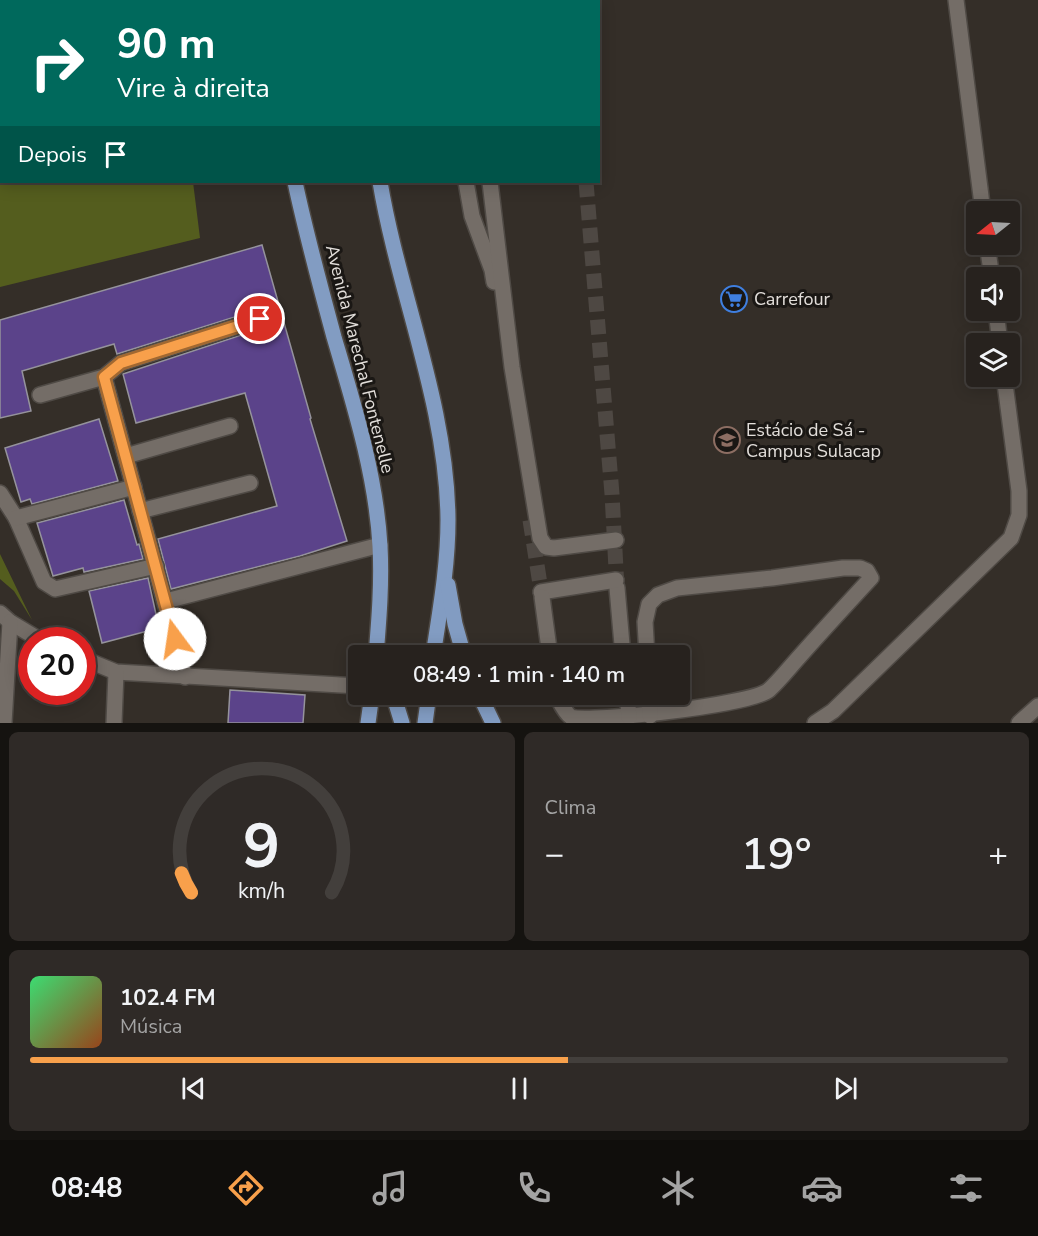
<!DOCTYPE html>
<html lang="pt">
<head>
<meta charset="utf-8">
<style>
	:root { --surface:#27221e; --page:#2f2a27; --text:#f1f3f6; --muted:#a4a4a4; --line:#433f3c; --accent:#f8a04b }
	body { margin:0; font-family:"Nunito Sans",sans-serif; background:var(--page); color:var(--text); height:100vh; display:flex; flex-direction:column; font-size:22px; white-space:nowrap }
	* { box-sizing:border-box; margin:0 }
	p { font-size:20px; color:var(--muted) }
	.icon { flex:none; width:33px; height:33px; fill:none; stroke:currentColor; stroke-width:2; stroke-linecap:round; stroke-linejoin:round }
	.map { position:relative; height:723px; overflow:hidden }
	.drawer { display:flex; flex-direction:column; gap:9px; padding:9px; background:#151310; flex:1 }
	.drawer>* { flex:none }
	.banner { position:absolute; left:0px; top:0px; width:600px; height:183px; box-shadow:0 3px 15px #0003,0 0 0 2px var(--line); background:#00695c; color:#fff; overflow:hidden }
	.needle { width:39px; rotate:252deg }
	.fabs { position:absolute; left:966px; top:201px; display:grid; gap:12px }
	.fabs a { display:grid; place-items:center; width:54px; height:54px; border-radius:6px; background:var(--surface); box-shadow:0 3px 15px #0003,0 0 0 2px var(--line); font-size:30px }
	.speed { position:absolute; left:18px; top:627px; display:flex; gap:12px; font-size:30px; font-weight:700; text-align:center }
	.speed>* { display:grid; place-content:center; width:78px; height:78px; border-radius:50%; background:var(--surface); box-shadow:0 3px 15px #0003,0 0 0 2px var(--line); line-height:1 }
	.speed .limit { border:9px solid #d22; background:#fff; color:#111 }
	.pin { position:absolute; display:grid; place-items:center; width:51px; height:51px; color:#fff; margin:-26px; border:3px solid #fff; border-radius:50%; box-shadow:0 2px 6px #0007 }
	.me { position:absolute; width:66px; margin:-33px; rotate:346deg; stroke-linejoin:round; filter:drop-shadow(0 0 4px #0008) }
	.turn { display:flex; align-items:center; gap:21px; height:126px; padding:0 18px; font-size:27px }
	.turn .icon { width:78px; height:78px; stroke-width:2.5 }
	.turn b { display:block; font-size:42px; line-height:51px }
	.then { display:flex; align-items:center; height:57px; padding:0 18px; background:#0003; gap:12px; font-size:22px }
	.big { font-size:45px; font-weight:600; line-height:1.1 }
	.drawer .tile { flex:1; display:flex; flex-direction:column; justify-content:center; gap:9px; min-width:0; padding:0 21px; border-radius:9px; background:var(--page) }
	.drawer .dial { align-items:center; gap:0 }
	.dial svg { height:156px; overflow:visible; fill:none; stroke:var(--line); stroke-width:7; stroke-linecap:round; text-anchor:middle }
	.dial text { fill:var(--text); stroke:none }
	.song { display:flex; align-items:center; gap:18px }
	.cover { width:72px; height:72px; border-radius:9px; background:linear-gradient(135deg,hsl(140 70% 55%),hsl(20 70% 35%)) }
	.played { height:6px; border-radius:3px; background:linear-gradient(90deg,var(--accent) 55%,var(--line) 55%) }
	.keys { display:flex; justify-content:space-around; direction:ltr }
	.heat { display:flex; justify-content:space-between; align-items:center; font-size:33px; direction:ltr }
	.drawer .tiles { flex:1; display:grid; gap:9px; grid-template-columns:1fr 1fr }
	.tile:last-child { grid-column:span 2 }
	.trip { position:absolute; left:348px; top:645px; width:342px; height:60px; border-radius:6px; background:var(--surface); box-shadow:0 3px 15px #0003,0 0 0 2px var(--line); font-weight:600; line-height:60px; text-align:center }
	.tabs { display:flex; height:96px; justify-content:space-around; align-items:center; background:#100e0c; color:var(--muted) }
	.tabs .icon { width:42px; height:42px }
	.tabs .current { color:var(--accent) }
	.tabs b { font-size:27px; color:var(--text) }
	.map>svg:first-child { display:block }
	.green { fill:#545d1e }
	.building { fill:#5b438a; stroke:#95939c; stroke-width:1.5 }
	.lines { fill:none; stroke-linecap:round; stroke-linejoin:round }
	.minor-tunnel { stroke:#4e4843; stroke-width:15; stroke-dasharray:15 8; stroke-linecap:butt }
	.minor-casing { stroke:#4f4a45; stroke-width:18 }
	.major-casing { stroke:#4f4a45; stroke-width:18 }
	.minor { stroke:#746d67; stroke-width:15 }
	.major { stroke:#829cc2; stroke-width:15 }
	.route-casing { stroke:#a16831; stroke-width:15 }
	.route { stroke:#f8a04b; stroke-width:10 }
	.labels { text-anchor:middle; stroke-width:6; stroke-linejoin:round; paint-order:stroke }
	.poi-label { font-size:18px; fill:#e2deda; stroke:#1a1714; text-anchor:start }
	.street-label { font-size:18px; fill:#e2deda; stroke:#1a1714 }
</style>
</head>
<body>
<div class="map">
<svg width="1038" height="723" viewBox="0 0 1038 723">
	<rect width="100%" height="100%" fill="#342e28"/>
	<!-- green -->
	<g class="green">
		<path d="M0 0H220L221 1 2 2V182H193L200 238 0 287Z"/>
		<path d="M0 554 32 620 14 591 0 579Z"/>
	</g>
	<!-- building -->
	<g class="building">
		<path d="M262 245 311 418 310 419 347 541 300 556 171 589 158 539 277 506 245 393 136 423 123 374 263 328 269 322V316L263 310H257L117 354 114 344 22 371 31 411 0 418V320Z"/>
		<path d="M99 419 118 481 32 504 30 499 21 502 5 448Z"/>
		<path d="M124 500 137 545 139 544 143 559 84 572 83 568 53 576 37 523Z"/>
		<path d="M148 578 159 628 102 643 89 591Z"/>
		<path d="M230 690 305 695 303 723H228Z"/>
	</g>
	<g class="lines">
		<!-- minor-tunnel -->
		<g class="minor-tunnel">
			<path d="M566 0V2"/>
			<path d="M586 182 612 494 617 588"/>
			<path d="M530 520 542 597"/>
		</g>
		<defs>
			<g id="minor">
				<path d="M434 0V2"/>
				<path d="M467 0V2"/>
				<path d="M956 0 983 212"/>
				<path d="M377 2 378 0"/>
				<path d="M466 182 472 216 492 270 494 282"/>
				<path d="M490 182 512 367 540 538 546 547 554 548 616 540"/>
				<path d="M987 244 992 278"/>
				<path d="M996 310 1000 344"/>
				<path d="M104 377 185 677"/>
				<path d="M40 395 104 377 121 363 260 319"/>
				<path d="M126 456 230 426"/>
				<path d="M0 493 16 518 44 582 55 589 156 566"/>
				<path d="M140 511 250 483"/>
				<path d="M16 518 134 487"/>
				<path d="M617 588 623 656"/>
				<path d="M541 592 616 580"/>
				<path d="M542 597 550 656"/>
				<path d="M166 601 380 545"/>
				<path d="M0 613 10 622 40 640"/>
				<path d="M82 658 116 672 358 686"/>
				<path d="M556 694C560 702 564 712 571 717 590 723 751 705 769 690 780 680 790 667 800 656 823 630 847 604 871 578L867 571 860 568H843L772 578 677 588 658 595 649 604 645 622 647 656"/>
				<path d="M627 694 629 717"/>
				<path d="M649 694 650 716"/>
				<path d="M4 723 10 622"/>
				<path d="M114 723 116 672"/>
				<path d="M815 723 833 711 1011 538 1019 515V491L1004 376"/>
				<path d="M1019 723 1038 706"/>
			</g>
			<g id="major">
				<path d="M269 0V2"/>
				<path d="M350 0V2"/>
				<path d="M295 182C306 234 320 285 334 337 354 405 376 475 380 546 382 583 379 619 376 656"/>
				<path d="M380 182C399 295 447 404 448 520 448 566 440 610 433 656"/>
				<path d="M448 585 455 624 464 656"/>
				<path d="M393 694 402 723"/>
				<path d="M479 694 493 723"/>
				<path d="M368 723 372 694"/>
				<path d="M425 723 429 694"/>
			</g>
		</defs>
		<!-- minor casing -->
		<use href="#minor" class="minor-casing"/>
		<!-- major casing -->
		<use href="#major" class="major-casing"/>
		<!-- minor -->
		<use href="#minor" class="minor"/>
		<!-- major -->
		<use href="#major" class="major"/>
	</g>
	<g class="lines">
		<defs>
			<path id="route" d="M175 639 104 377 121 363 260 319"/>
		</defs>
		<!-- route casing -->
		<use href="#route" class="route-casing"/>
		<!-- route -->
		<use href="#route" class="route"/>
	</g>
	<!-- icons -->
	<defs>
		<symbol id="supermarket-ring" viewBox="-11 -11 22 22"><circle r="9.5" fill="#1a1714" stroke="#3f7fe0" stroke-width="1.5"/><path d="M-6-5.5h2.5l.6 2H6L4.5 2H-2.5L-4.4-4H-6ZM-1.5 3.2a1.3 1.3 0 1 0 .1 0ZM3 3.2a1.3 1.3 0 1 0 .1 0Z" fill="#3f7fe0"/></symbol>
		<symbol id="university-ring" viewBox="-11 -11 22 22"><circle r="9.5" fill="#1a1714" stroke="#8d6e63" stroke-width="1.5"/><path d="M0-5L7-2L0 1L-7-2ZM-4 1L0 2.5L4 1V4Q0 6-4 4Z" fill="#8d6e63"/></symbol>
	</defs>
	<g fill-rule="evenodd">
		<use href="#supermarket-ring" x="719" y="284" width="30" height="30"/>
		<use href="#university-ring" x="712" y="425" width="30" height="30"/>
	</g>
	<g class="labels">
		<!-- poi labels -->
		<g class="poi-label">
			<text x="754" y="305">Carrefour</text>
			<text x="746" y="436">Estácio de Sá -<tspan x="746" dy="21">Campus Sulacap</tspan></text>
		</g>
		<!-- street labels -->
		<g class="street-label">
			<text transform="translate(360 359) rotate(76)" y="6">Avenida Marechal Fontenelle</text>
		</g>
	</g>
</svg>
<div class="fabs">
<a><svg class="needle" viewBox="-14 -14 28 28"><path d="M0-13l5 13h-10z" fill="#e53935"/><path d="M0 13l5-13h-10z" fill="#a4a4a4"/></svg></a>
<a><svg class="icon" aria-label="sound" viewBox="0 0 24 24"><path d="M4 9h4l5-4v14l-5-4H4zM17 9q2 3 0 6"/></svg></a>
<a><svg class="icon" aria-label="layers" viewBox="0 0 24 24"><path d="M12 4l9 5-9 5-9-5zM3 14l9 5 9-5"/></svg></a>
</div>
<div class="speed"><div class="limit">20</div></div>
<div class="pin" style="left:260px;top:319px;background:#d93025"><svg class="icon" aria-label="arrive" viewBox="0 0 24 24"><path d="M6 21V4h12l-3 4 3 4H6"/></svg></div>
<svg class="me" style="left:175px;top:639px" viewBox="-20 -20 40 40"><circle r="19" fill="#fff"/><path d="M0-13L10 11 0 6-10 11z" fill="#f8a04b"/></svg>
<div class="trip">08:49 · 1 min · 140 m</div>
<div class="banner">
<div class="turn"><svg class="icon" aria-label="right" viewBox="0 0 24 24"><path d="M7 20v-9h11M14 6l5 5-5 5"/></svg><div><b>90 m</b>Vire à direita</div></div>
<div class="then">Depois<svg class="icon" aria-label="arrive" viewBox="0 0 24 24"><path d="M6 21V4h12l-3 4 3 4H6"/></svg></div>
</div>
</div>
<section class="drawer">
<div class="tiles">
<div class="tile dial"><svg viewBox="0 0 100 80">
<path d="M14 69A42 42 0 1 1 86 69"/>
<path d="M14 69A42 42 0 0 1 9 59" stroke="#f8a04b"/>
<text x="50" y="56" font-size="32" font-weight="700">9</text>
<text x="50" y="72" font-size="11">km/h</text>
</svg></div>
<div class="tile"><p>Clima</p>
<div class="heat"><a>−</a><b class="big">19°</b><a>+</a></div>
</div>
<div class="tile">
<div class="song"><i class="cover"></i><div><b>102.4 FM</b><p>Música</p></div></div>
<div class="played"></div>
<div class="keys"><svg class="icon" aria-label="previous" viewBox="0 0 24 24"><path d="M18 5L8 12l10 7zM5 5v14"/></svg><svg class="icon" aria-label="pause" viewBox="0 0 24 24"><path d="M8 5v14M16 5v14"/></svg><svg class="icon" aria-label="next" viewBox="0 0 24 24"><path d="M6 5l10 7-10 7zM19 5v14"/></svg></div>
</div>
</div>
</section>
<nav class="tabs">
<b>08:48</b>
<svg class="icon current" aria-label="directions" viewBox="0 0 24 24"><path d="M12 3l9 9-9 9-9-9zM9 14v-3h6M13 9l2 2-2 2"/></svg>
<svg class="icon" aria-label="music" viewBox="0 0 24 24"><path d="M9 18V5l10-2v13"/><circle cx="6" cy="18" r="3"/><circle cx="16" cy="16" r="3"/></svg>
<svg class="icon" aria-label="phone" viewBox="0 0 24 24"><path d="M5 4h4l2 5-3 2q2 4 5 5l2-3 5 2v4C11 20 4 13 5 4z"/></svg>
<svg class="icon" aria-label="climate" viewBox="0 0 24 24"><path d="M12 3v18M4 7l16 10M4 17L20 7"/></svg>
<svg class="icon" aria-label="car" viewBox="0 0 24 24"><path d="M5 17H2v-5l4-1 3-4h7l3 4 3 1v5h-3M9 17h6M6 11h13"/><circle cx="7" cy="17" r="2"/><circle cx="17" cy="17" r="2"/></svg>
<svg class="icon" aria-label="filters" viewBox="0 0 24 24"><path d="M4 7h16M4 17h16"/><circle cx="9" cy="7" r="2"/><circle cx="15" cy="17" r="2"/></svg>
</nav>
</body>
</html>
